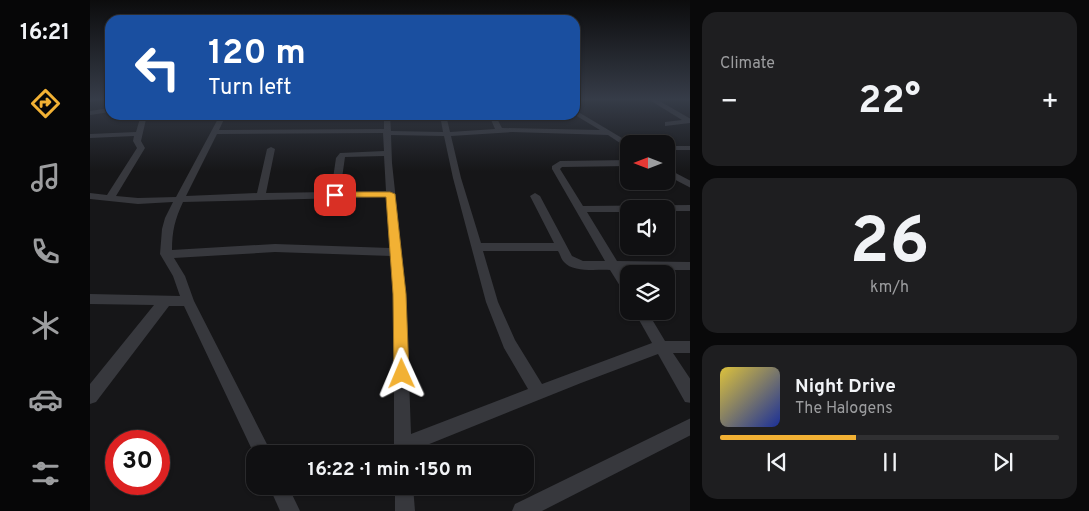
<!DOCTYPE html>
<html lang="en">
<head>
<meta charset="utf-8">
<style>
	:root { --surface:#101012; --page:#1e1e20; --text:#f1f3f6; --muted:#9c9d9f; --line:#303032; --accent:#f2b134 }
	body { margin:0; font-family:Overpass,sans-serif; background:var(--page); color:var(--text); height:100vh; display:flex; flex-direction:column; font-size:19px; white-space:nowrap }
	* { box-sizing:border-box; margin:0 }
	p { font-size:16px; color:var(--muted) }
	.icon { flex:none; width:28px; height:28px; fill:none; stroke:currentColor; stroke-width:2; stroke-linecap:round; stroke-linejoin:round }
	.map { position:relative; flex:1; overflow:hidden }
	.side { display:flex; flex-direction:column; gap:12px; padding:12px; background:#09090a; width:399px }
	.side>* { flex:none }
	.hud { position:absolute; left:15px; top:15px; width:475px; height:105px; border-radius:15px; box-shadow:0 1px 4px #0004,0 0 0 1px var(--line); background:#1a4fa0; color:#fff; overflow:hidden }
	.needle { width:32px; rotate:270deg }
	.fabs { position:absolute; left:530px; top:135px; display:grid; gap:10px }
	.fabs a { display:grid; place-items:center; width:55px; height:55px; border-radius:10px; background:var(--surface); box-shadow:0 1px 4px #0004,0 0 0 1px var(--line); font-size:25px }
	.speed { position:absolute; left:15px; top:430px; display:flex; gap:10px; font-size:25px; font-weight:700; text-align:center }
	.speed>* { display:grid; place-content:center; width:65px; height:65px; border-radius:50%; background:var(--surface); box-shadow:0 1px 4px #0004,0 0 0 1px var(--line); line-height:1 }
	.speed .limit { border:8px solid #d22; background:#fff; color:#111 }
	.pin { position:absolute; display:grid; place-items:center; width:42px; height:42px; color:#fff; margin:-21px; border-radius:10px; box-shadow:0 2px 8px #0006 }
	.me { position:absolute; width:55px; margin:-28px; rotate:359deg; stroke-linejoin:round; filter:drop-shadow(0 0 4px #0008) }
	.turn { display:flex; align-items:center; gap:18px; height:105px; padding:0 20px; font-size:22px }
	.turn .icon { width:65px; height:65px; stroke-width:2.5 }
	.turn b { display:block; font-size:35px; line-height:42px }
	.big { font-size:38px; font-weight:700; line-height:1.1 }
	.side .tile { flex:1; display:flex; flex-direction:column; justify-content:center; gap:8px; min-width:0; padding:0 18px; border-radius:15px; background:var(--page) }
	.side .dial { align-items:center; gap:0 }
	.dial b { font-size:65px; line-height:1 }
	.song { display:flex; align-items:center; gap:15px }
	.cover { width:60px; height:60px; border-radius:8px; background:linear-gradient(135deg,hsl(50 70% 55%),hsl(230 70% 35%)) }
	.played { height:5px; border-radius:2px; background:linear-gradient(90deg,var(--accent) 40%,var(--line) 40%) }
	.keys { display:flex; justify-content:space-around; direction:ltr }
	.heat { display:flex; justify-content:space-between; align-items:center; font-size:28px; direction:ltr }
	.trip { position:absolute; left:156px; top:445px; width:288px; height:50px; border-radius:15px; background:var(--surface); box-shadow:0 1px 4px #0004,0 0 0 1px var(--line); font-weight:700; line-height:50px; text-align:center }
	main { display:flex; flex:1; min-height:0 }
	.menu { display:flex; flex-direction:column; width:90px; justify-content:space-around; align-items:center; background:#060607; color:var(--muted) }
	.menu .icon { width:35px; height:35px }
	.menu .current { color:var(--accent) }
	.menu b { font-size:22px; color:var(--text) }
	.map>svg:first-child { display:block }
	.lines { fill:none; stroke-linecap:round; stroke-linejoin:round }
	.minor { fill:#37383d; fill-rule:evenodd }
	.route { fill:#f2b134; stroke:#9d7322 }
</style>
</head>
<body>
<main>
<nav class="menu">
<b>16:21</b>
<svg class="icon current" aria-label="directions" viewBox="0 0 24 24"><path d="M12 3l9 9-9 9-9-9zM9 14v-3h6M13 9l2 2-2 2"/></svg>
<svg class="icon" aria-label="music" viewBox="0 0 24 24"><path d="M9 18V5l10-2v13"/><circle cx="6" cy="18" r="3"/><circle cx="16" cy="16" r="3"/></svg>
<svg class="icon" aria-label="phone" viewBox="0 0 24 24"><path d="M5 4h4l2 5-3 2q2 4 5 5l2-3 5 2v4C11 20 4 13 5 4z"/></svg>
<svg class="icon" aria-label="climate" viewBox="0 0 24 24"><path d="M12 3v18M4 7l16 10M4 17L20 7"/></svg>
<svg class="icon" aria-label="car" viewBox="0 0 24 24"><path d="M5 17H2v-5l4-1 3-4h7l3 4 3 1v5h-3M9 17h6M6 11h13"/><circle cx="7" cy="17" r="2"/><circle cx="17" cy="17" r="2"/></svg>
<svg class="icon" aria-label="filters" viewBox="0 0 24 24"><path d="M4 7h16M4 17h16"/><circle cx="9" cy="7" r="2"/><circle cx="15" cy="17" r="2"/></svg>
</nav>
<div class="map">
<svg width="601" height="511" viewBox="0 0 601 511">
	<rect width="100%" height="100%" fill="#161618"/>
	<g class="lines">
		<!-- minor -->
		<g class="minor">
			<path d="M0 99H14L0 102Z"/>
			<path d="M558 99H566L601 119V123L575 126V122L592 120Z"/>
			<path d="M20 108V112L0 115V111Z"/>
			<path d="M485 110 542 144H539V147H536L518 135 422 132 361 136 371 178 391 243H464L440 196 445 193 450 196 482 256 493 261H515L462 169V166L470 161 539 160V166L472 167 470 169 493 206 601 205V211H576V209H539V212H497L527 261 601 262V270H532L539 280V296L535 294 520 270C507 269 483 273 474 262 471 259 470 254 468 251H393L408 302 425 340 452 384 562 343 544 311H557L575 341H601V353H583L601 380V403L595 402 568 354 491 383 322 451V454H304V294L301 256 185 252 84 258 95 276 104 301 182 454H165V456L94 306H79L6 402 0 404V384L64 305 0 304V294L90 296 83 276 70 254 72 229 75 218 83 202 48 204 0 199V193L17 195 47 148 43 141 44 136 0 138V134L46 132 51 115H57L51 141 55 148 26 196 48 198 86 197 130 115H136L129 130 294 129V115H300L301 131 353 132 350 115H356L360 132 405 129 399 115H405L412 128 510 130 485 115ZM127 134 293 133 294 151 250 153 246 158 241 192 176 193 185 149 181 147 177 149 167 193 96 196ZM301 135 354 136 363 178 396 302 414 348 438 389 321 434 316 294 302 163ZM294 156 296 191 250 192 255 157ZM296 197 300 248 185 244 82 250C82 231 85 219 93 202Z"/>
			<rect x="576" y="146" width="25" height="4"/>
			<path d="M576 168 601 181V188L576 175Z"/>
			<path d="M601 418V435L452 511H422L425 504Z"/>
			<path d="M179 486H198L210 511H190Z"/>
			<path d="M305 486H323L325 511H305Z"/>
		</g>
	</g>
	<!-- sky -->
	<linearGradient id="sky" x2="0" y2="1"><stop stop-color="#0c0c0d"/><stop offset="0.58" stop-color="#363c48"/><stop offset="1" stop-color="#363c48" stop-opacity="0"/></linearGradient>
	<rect width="601" height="171" fill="url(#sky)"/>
	<!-- route -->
	<path class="route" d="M245 192H300L305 194 316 294 319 374 317 380 312 382 306 380 304 374 303 294 296 197H242V193Z"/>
</svg>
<div class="fabs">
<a><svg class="needle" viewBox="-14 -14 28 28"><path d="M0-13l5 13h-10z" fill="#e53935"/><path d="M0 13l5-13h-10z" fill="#9c9d9f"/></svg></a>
<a><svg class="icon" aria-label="sound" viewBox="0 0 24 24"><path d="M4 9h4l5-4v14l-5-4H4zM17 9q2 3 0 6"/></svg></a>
<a><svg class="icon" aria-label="layers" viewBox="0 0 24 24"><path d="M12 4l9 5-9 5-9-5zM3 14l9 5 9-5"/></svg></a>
</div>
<div class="speed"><div class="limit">30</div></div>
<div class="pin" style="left:245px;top:195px;background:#d93025"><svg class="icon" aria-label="arrive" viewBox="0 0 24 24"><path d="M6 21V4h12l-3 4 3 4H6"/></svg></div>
<svg class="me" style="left:312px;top:374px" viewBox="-20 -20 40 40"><path d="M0-17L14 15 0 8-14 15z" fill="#f2b134" stroke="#fff" stroke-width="4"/></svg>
<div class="trip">16:22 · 1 min · 150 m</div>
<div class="hud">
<div class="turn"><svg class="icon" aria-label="left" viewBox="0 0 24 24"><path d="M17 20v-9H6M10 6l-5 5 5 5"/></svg><div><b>120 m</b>Turn left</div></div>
</div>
</div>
<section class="side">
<div class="tile"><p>Climate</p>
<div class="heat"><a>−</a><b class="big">22°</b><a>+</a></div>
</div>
<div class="tile dial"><b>26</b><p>km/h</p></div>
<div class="tile">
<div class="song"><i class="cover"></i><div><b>Night Drive</b><p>The Halogens</p></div></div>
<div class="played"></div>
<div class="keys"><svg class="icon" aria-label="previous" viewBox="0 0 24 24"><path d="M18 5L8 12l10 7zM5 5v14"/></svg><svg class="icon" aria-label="pause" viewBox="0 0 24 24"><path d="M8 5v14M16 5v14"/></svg><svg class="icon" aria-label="next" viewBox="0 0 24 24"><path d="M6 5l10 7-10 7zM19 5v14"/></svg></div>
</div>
</section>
</main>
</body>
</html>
